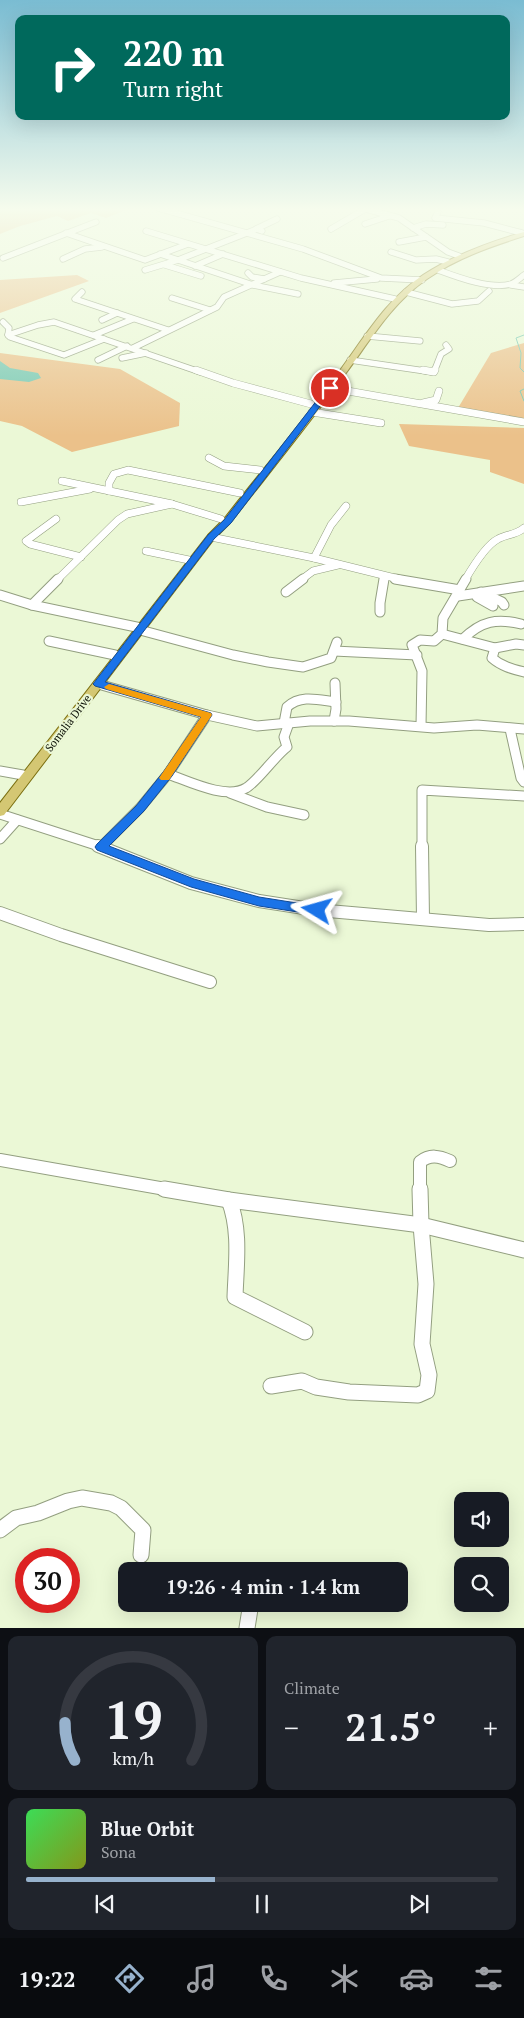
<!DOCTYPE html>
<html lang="en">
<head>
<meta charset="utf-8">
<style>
	:root { --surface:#171b24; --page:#20242c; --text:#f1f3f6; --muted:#9ea1a6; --line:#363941; --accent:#97b2cd }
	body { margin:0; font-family:"PT Serif",serif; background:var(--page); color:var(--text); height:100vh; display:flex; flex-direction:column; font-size:19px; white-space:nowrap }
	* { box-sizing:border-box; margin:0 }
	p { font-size:16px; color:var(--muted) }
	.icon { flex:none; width:28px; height:28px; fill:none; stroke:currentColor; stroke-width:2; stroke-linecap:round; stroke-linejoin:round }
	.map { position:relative; height:1628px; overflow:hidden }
	.drawer { display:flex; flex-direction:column; gap:8px; padding:8px; background:#0d0f14; flex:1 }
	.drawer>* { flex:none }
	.banner { position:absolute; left:15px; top:15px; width:495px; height:105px; border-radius:10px; box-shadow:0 5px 20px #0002; background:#00695c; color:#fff; overflow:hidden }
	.controls { position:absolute; left:454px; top:1492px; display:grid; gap:10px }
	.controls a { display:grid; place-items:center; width:55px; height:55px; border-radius:10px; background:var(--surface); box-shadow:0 5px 20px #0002; font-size:25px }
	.speed { position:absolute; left:15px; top:1548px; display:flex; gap:10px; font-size:25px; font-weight:700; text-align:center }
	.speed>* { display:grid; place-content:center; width:65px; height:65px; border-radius:50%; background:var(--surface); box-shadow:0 5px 20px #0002; line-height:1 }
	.speed .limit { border:8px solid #d22; background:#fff; color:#111 }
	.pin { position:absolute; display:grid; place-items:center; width:42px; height:42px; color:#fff; margin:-21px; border:2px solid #fff; border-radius:50%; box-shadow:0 1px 5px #0007 }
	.me { position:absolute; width:55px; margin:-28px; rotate:278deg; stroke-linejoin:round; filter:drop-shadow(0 0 4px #0008) }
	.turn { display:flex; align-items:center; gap:18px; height:105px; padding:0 25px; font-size:22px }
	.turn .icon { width:65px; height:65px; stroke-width:2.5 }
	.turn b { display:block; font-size:35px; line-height:42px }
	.big { font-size:38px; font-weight:700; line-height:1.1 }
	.drawer .widget { flex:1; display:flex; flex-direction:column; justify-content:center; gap:8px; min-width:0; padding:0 18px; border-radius:10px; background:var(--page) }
	.drawer .dial { align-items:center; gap:0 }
	.dial svg { height:130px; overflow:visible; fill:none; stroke:var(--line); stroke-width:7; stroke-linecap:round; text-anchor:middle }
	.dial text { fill:var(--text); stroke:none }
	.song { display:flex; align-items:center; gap:15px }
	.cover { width:60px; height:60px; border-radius:8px; background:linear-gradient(135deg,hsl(130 70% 55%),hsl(70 70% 35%)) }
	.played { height:5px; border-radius:2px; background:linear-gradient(90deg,var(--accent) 40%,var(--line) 40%) }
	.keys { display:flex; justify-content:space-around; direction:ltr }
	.heat { display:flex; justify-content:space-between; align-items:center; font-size:28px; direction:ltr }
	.drawer .tiles { flex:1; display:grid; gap:8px; grid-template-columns:1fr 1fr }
	.widget:last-child { grid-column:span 2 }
	.trip { position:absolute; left:118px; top:1562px; width:290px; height:50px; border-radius:10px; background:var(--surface); box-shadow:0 5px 20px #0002; font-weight:700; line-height:50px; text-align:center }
	.tab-bar { display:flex; height:80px; justify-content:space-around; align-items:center; background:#090b0e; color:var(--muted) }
	.tab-bar .icon { width:35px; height:35px }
	.tab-bar .current { color:var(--accent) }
	.tab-bar b { font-size:22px; color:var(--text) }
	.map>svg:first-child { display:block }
	.green { fill:#ebc18a }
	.water { fill:#76c7b1 }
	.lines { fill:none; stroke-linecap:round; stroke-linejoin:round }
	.stream { stroke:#76c7b1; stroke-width:1 }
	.minor-far4-casing { stroke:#939f80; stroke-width:7 }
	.minor-far3-casing { stroke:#939f80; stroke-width:8 }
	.minor-far2-casing { stroke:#939f80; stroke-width:11 }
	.minor-far1-casing { stroke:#939f80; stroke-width:14 }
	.minor-casing { stroke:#939f80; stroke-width:17 }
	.major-casing { stroke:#7b6f10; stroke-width:2 }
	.minor-far4 { stroke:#fff; stroke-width:5.5 }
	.minor-far3 { stroke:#fff; stroke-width:7 }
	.minor-far2 { stroke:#fff; stroke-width:9 }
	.minor-far1 { stroke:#fff; stroke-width:12 }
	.minor { stroke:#fff; stroke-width:15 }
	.major { fill:#d4c773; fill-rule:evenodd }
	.route { fill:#1a73e8; stroke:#114b97 }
	.slow { fill:#f59e0b }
	.labels { text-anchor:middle; stroke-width:4.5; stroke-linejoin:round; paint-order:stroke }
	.far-street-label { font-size:11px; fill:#0c1006; stroke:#ebf8d6 }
</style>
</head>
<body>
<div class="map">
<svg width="524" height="1628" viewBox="0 0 524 1628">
	<rect width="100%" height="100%" fill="#ebf8d6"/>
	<!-- green -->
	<g class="green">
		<path d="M0 208H131L106 218 91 213 68 221 57 216 20 226 0 234Z"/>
		<path d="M77 275 89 281 0 313V280Z"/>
		<path d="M524 343V419L458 408 491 353Z"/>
		<path d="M0 353 120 369 180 403 179 426 72 452 22 426 0 421Z"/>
		<path d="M399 424 524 428V484L490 472V460L409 446Z"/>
	</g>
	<!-- water -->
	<path class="water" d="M0 361 10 368 38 373 41 378 29 382 0 379Z"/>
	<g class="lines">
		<!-- stream -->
		<g class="stream">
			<path d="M524 335 516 338 521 353 520 368 524 372"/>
			<path d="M524 389 520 391 524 401"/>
		</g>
		<defs>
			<g id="minor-far4">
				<path d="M158 208 303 249 381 278 422 280"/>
				<path d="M366 209 399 218 448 252 459 256"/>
				<path d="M438 212 435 218 484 223 522 233"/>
				<path d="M365 224 389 216"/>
				<path d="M413 228 426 224 443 225"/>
				<path d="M331 229 367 208"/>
				<path d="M146 231 301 278 395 299"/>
				<path d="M262 231 256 229 277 219"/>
				<path d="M66 233 145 260 188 244"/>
				<path d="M399 242 426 237"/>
				<path d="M391 252 416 260 436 259 448 262"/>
				<path d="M160 254 253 285 298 294"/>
				<path d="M3 258 96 222"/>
				<path d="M63 259 85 249 102 247"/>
				<path d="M165 265 201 276"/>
				<path d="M195 266 223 254"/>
				<path d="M145 270 178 260 257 229"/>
				<path d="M438 270C457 277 491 290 511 284 516 282 520 278 524 275"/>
				<path d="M248 273 252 277 264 279"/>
				<path d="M334 283 377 279"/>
				<path d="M511 285 524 287"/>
				<path d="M82 292 75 299 168 330"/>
				<path d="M406 292 452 304 478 301 489 291"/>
				<path d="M172 298 210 310"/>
				<path d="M102 320 117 313"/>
				<path d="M3 322 9 328 8 335 10 337 64 355 104 339"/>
				<path d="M8 335 38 325 54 322 200 372"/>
				<path d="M94 335 133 319"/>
				<path d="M367 336 420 341"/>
				<path d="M133 348 217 307 224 297 280 272"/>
				<path d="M122 358 146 353"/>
				<path d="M98 360 127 346"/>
				<path d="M350 360 432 372"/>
				<path d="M434 372 441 354 449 349 446 345"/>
			</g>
			<g id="minor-far3">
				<path d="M196 370 233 383 311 404"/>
				<path d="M423 370 434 372 435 370"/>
				<path d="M325 387 524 422"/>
				<path d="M423 403 436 400 439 391"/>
				<path d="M312 412 381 423"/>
				<path d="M209 458 224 466 260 470"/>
				<path d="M62 481 172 504 221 519"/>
				<path d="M109 491V483L114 474 128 470 240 493"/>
				<path d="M21 502 90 489"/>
				<path d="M56 519 26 541 30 544 81 557"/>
				<path d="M211 537 314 558 403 580"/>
				<path d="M146 551 189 560"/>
				<path d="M314 558 331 525 346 506"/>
				<path d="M57 580 118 520 127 514 172 504"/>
				<path d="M301 580 313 571 338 565"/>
				<path d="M384 580V577"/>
				<path d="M465 580C472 568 486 545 498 539 507 534 516 535 524 528"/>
			</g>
			<g id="minor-far2">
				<path d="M395 579 460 590"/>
				<path d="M286 592 303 579"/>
				<path d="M481 592 502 602 504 605"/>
				<path d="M0 595 32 605 141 628"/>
				<path d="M458 596 524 586"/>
				<path d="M477 597 493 606"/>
				<path d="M32 605 58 579"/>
				<path d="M380 612V603L384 579"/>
				<path d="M140 630 233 655 268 662 303 667 331 658 337 642"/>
				<path d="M442 634 495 648 516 644 524 645"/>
				<path d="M463 639C481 621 497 618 521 624"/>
				<path d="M49 641 115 655"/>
				<path d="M495 648 492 658C501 666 512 669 524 672"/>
				<path d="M334 651 417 655"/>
				<path d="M98 684 207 715 257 726 310 721H349L434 728 477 725 524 729"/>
				<path d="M334 721 336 709 335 683"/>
				<path d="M284 723 287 707C301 694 319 700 336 702"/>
				<path d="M421 726 422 671 412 645 420 640 434 641 442 634 443 618 466 579"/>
				<path d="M510 729 521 778 524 782"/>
				<path d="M0 771 23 775"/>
				<path d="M168 774C188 781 226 800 246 788 257 782 274 757 287 747L284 737 289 723"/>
				<path d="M230 793 267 807 304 815"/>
				<path d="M0 814 102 847"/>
				<path d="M0 839 17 820"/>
				<path d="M101 847 140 808 168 774 207 715"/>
				<path d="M422 847V790L524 796"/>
			</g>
			<g id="minor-far1">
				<path d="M98 846 191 883 259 901 317 910 489 925 524 924"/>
				<path d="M422 846 423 919"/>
				<path d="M0 913 61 935 210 982"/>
				<path d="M0 1160 171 1190"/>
				<path d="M420 1190V1162C430 1154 439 1156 450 1161"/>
			</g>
			<g id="minor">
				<path d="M164 1189 229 1200 421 1225 524 1250"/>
				<path d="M229 1200C241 1231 236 1265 235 1297L305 1332"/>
				<path d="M271 1386 302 1381 316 1387 349 1392 418 1395 427 1391 429 1375 422 1344 426 1284 421 1225 420 1189"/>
				<path d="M0 1530 16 1518 38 1513 68 1501 82 1498 111 1503 121 1508 143 1530 141 1555"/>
				<path d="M247 1628 250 1609"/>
			</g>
			<path id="major" d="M524 232V236C490 247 457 258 427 279 392 303 371 339 346 373 309 424 269 473 230 523L214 539 4 815 0 816V803L208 535 224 519C263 469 304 421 341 369 366 335 387 299 423 275 454 255 489 242 524 232Z"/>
		</defs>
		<!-- minor-far4 casing -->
		<use href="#minor-far4" class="minor-far4-casing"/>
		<!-- minor-far3 casing -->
		<use href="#minor-far3" class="minor-far3-casing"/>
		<!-- minor-far2 casing -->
		<use href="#minor-far2" class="minor-far2-casing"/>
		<!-- minor-far1 casing -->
		<use href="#minor-far1" class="minor-far1-casing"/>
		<!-- minor casing -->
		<use href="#minor" class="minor-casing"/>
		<!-- major casing -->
		<use href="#major" class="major-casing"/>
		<!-- minor-far4 -->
		<use href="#minor-far4" class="minor-far4"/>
		<!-- minor-far3 -->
		<use href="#minor-far3" class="minor-far3"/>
		<!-- minor-far2 -->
		<use href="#minor-far2" class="minor-far2"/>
		<!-- minor-far1 -->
		<use href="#minor-far1" class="minor-far1"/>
		<!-- minor -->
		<use href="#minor" class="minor"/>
		<!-- major -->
		<use href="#major" class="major"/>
	</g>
	<!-- sky -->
	<linearGradient id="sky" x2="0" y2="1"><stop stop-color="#7abcd2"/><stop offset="0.48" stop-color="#f6fced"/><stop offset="1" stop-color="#f6fced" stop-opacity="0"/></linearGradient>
	<rect width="524" height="436" fill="url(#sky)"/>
	<!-- route -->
	<path class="route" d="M328 386 334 388 231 523 214 539 105 682 211 713 212 715 172 776 144 811 109 846 194 879 259 897 322 907 323 910 322 914 317 915 259 906 191 887 97 850 95 847 97 844 136 806 164 771 201 717 95 686 93 684 208 535 224 520Z"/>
	<!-- slow -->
	<path class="slow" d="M109 684 211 713 212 715 169 780H161L159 778 201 717 106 689 104 687Z"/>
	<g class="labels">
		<!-- far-street labels -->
		<g class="far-street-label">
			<text transform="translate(68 723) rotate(-53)" y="4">Somalia Drive</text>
		</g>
	</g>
</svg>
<div class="controls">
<a><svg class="icon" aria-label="sound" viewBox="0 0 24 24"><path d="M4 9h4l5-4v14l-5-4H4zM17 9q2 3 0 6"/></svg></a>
<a><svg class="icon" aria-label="search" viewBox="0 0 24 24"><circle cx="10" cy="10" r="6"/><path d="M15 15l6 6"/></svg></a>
</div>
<div class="speed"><div class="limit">30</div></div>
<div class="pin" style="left:330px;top:388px;background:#d93025"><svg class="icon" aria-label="arrive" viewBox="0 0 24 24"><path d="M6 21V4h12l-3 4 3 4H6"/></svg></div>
<svg class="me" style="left:317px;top:910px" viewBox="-20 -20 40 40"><path d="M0-17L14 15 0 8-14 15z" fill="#1a73e8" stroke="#fff" stroke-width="4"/></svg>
<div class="trip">19:26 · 4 min · 1.4 km</div>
<div class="banner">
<div class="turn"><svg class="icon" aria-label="right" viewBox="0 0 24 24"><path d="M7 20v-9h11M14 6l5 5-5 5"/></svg><div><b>220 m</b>Turn right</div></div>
</div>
</div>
<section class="drawer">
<div class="tiles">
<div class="widget dial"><svg viewBox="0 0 100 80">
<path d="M14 69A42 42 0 1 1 86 69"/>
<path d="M14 69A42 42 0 0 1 8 46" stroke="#97b2cd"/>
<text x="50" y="56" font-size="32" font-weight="700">19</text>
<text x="50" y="72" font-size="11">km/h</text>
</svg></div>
<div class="widget"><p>Climate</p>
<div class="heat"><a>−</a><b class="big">21.5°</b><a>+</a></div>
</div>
<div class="widget">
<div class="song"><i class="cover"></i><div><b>Blue Orbit</b><p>Sona</p></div></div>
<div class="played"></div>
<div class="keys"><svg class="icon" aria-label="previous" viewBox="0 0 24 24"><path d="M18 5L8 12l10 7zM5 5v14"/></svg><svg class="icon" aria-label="pause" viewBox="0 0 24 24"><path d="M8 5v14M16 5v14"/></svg><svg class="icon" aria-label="next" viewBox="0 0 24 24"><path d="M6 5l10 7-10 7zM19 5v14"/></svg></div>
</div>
</div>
</section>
<nav class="tab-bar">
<b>19:22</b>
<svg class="icon current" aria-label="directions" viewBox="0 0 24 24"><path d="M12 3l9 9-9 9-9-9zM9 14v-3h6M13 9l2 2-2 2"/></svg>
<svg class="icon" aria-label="music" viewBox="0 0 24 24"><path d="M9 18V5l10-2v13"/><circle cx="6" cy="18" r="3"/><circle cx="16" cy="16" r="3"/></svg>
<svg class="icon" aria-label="phone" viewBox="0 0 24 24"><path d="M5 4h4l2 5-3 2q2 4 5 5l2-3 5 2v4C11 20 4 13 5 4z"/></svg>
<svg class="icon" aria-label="climate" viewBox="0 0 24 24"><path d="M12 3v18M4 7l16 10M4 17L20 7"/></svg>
<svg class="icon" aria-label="car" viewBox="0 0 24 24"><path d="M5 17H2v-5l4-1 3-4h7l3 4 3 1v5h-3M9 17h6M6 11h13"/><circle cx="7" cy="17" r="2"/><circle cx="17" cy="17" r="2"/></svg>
<svg class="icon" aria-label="filters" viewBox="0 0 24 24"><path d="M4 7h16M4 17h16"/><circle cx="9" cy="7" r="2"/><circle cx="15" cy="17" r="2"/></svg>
</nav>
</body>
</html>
